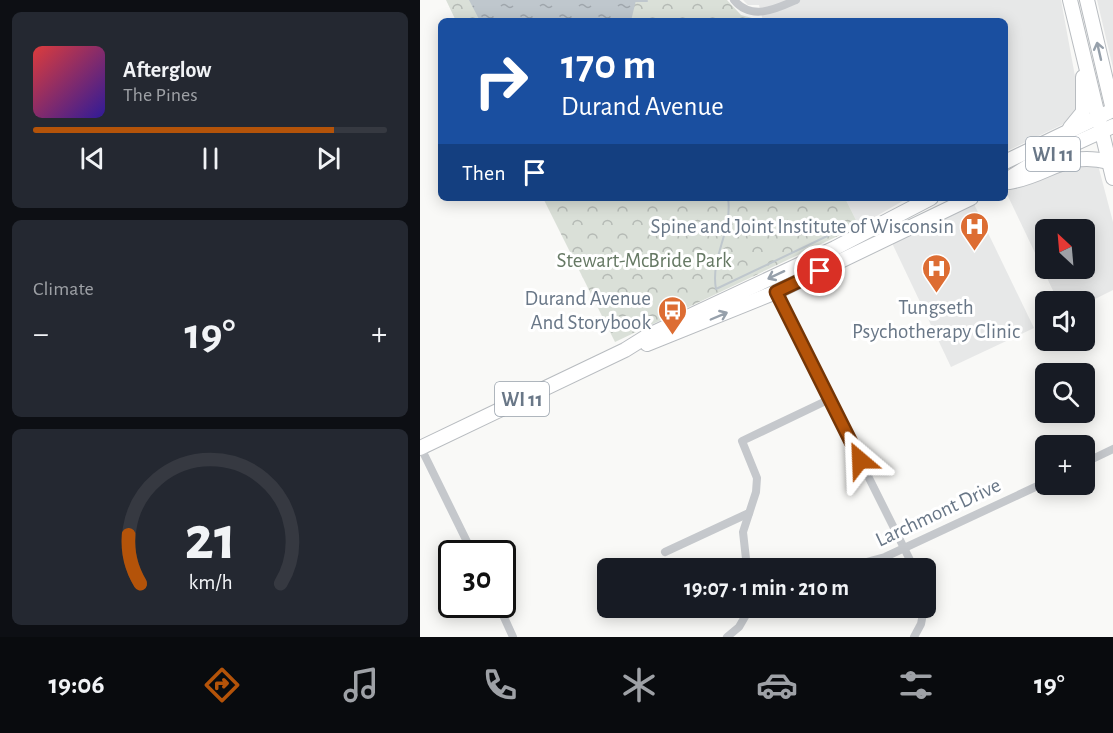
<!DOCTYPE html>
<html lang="en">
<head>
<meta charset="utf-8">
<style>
	:root { --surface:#171b24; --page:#242831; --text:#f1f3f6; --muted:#9ea1a6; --line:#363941; --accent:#b45309 }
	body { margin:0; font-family:"Alegreya Sans",sans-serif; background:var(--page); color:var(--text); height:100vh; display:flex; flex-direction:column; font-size:22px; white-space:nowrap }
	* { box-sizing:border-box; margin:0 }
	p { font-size:20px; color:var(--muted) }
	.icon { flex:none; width:33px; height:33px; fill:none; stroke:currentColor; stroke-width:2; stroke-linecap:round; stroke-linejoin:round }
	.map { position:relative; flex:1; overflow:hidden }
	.side { display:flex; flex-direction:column; gap:12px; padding:12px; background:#0d0f14; width:420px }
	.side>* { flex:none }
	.hud { position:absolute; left:18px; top:18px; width:570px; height:183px; border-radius:9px; box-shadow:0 3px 15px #0003; background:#1a4fa0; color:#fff; overflow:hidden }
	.needle { width:39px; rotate:334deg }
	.tools { position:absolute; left:615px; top:219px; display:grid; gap:12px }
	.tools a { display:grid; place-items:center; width:60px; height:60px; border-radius:9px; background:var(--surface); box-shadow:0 3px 15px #0003; font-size:30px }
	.speed { position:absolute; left:18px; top:540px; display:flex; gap:12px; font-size:30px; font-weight:700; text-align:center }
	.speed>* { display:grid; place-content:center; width:78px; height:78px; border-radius:50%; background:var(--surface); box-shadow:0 3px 15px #0003; line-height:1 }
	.speed .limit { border:3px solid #111; border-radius:9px; background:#fff; color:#111 }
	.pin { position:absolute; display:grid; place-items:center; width:51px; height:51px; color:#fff; margin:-26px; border:3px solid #fff; border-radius:50%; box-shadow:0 2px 6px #0007 }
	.me { position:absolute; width:66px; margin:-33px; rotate:334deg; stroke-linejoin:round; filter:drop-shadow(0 0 4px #0008) }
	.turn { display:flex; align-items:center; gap:21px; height:126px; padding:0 24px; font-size:27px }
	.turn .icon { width:78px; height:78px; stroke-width:2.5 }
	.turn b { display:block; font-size:42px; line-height:51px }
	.then { display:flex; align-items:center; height:57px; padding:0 24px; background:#0003; gap:12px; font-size:22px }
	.big { font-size:45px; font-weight:600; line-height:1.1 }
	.side .widget { flex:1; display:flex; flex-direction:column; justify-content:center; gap:9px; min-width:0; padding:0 21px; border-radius:9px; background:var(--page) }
	.side .dial { align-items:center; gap:0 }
	.dial svg { height:156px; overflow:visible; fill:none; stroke:var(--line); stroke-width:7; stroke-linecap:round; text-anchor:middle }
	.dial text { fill:var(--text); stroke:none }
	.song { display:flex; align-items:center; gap:18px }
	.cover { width:72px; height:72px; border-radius:9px; background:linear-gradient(135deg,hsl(0 70% 55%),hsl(250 70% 35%)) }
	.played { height:6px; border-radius:3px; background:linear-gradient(90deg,var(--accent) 85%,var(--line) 85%) }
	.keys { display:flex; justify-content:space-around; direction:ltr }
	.heat { display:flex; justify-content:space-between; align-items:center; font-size:33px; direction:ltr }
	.trip { position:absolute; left:177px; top:558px; width:339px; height:60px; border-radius:9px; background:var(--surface); box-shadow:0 3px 15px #0003; font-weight:600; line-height:60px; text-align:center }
	.tabs { display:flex; height:96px; justify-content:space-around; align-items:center; background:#090b0e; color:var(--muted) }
	.tabs .icon { width:42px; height:42px }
	.tabs .active { color:var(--accent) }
	.tabs b { font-size:27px; color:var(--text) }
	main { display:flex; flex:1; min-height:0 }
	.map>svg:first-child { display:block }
	.built { fill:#e7e8e8; fill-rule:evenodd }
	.forest { fill:url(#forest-crowns) }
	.water { fill:url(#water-ripples) }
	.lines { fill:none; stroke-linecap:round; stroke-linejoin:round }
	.stream { stroke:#bfc7cd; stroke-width:2 }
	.primary-casing { stroke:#b8bcc0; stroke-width:16 }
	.minor { stroke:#c5c8cc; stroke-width:8 }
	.primary { stroke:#fff; stroke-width:14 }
	.oneway { stroke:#96a0ab }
	.route-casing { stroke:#753606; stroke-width:15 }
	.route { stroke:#b45309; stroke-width:10 }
	.labels { text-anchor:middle; stroke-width:6; stroke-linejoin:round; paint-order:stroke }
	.shield { fill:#fff; stroke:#96a0ab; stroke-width:1.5 }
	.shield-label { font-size:20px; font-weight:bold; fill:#697787 }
	.poi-label { font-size:21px; fill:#697787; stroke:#fff; text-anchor:end }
	.park-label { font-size:21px; fill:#667964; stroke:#fff }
	.street-label { font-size:21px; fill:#697787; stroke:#fff }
</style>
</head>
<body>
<main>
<section class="side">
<div class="widget">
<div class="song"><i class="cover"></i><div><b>Afterglow</b><p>The Pines</p></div></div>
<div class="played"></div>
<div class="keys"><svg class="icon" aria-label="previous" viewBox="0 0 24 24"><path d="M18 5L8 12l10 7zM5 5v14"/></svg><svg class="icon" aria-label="pause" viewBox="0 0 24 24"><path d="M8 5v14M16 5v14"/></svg><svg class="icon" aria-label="next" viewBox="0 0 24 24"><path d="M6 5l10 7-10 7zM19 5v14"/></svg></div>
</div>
<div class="widget"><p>Climate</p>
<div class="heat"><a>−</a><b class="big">19°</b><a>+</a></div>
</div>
<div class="widget dial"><svg viewBox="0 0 100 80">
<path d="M14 69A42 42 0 1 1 86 69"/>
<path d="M14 69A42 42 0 0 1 8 44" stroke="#b45309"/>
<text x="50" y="56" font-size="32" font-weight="700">21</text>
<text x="50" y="72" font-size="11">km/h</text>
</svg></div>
</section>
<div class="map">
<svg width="693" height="637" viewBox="0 0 693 637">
	<defs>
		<pattern id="forest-crowns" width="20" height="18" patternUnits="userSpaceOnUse" patternTransform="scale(1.5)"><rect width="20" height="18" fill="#dae0d8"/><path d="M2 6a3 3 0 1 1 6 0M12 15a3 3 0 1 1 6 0" fill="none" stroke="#b5bab5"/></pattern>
		<pattern id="water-ripples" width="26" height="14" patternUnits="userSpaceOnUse" patternTransform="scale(1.5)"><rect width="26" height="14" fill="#bfc7cd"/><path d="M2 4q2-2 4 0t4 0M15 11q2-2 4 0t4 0" fill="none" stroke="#9fa6ac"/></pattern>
	</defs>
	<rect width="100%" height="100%" fill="#f9f9f7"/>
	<!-- built -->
	<g class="built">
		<path d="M323 0H641L661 109 654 119 585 152V21H343L339 5H328Z"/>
		<path d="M677 0H693V68Z"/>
		<path d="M648 163 678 165 693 222V290L665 304 638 301 585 190 597 187ZM626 230H664V268H626Z"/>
		<path d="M425 198H488L439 226Z"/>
		<path d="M554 204 614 328 531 367 472 243Z"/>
	</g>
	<!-- forest -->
	<g class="forest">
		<path d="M26 0H307L321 15 343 21H36Z"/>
		<path d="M123 198H425L439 226 195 342Z"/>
	</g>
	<!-- water -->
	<path class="water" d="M49 0H216L211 21H60Z"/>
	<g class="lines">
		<!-- stream -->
		<g class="stream">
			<path d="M215 1H227"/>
			<path d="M308 198C313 230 290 258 296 289L422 229"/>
		</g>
		<defs>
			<g id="primary">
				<path d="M650 0 693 178"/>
				<path d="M667 0 693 110"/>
				<path d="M650 128 663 112V77"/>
				<path d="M585 162 693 110"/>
				<path d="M585 181 615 162 693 126"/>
				<path d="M589 182C629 176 644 150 689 162"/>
				<path d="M227 344 356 292 551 198"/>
				<path d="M0 448 205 350 229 335 415 248 511 198"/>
			</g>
		</defs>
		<!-- primary casing -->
		<use href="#primary" class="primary-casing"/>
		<!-- minor -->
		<g class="minor">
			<path d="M314 0C331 21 356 9 376 0"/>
			<path d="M356 292 494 568"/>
			<path d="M0 446 53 554"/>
			<path d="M664 463 693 449"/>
			<path d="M245 552 329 513"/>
			<path d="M327 568 323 532 336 492 337 478 322 441 410 399"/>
			<path d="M424 568 465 557 626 482"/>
			<path d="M78 604 93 637"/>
			<path d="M307 637 319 627 330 608"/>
			<path d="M494 637 501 624 504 608"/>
		</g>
		<!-- primary -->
		<use href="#primary" class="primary"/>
	</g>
	<!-- one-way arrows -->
	<defs><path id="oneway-shaft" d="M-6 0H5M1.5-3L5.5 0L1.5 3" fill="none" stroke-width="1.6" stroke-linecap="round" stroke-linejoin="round" transform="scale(1.5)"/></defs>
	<g class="oneway">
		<use href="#oneway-shaft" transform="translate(679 51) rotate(-103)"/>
		<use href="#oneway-shaft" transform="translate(356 275) rotate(155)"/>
		<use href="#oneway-shaft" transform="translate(299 316) rotate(-23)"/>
	</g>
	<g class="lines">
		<defs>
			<path id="route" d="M400 271 356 292 440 460"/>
		</defs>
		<!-- route casing -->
		<use href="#route" class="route-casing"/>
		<!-- route -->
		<use href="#route" class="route"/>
	</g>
	<!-- icons -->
	<defs>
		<symbol id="hospital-pin" viewBox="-11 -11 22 30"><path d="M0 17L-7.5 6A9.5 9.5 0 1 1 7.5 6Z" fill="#dd6d33" stroke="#fff"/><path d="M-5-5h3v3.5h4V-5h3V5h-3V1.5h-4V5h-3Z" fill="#fff"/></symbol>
		<symbol id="bus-pin" viewBox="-11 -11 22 30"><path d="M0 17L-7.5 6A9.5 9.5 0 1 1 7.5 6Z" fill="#dd6d33" stroke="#fff"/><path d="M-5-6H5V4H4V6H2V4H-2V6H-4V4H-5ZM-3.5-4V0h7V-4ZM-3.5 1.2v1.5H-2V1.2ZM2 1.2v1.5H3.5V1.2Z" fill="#fff"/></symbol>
	</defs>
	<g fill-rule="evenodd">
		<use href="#hospital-pin" x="538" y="210" width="33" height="45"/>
		<use href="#hospital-pin" x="500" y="252" width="33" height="45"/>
		<use href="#bus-pin" x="236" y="294" width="33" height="45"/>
	</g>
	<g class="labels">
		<!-- shield labels -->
		<g class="shield">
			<rect x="606" y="137" width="54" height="34" rx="4.5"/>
			<rect x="75" y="382" width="54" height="34" rx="4.5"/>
		</g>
		<g class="shield-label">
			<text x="633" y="161">WI 11</text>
			<text x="102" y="406">WI 11</text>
		</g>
		<!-- poi labels -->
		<g class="poi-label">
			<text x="534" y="233">Spine and Joint Institute of Wisconsin</text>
			<text x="231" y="305">Durand Avenue<tspan x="231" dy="24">And Storybook</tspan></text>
			<text x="516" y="314" text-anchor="middle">Tungseth<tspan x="516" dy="24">Psychotherapy Clinic</tspan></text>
		</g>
		<!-- park labels -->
		<g class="park-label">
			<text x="224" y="267">Stewart-McBride Park</text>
		</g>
		<!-- street labels -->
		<g class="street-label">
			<text transform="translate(518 512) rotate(-25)" y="7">Larchmont Drive</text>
		</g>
	</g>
</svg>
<div class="tools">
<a><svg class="needle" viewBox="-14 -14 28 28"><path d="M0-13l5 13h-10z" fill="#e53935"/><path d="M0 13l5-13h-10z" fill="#9ea1a6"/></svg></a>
<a><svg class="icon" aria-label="sound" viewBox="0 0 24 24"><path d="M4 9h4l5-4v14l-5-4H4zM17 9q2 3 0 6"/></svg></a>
<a><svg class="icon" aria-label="search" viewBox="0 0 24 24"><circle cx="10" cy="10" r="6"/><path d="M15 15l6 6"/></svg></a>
<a>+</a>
</div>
<div class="speed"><div class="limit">30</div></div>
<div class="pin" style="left:400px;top:271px;background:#d93025"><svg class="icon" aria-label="arrive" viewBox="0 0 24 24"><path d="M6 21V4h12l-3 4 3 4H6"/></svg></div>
<svg class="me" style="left:440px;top:460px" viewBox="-20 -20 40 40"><path d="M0-17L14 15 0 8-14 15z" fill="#b45309" stroke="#fff" stroke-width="4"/></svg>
<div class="trip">19:07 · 1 min · 210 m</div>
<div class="hud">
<div class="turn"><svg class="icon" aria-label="right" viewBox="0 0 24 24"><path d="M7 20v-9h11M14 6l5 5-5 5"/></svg><div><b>170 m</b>Durand Avenue</div></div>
<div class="then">Then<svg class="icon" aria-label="arrive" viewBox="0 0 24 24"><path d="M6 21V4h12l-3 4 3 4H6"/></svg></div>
</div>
</div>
</main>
<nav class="tabs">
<b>19:06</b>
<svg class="icon active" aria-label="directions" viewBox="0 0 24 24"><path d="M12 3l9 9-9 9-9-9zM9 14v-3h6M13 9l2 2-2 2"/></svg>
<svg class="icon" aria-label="music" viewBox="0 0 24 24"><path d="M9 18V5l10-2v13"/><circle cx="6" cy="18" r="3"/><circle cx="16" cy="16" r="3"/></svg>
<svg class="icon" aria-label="phone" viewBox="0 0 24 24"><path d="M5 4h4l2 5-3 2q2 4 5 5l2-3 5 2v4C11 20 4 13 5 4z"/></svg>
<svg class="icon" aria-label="climate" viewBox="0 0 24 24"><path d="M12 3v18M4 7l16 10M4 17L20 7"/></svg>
<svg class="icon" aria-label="car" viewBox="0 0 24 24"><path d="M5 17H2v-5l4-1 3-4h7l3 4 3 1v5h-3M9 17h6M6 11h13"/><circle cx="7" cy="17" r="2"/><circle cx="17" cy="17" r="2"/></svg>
<svg class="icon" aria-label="filters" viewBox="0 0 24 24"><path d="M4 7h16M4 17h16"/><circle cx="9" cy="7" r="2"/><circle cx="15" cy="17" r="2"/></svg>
<b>19°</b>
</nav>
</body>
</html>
